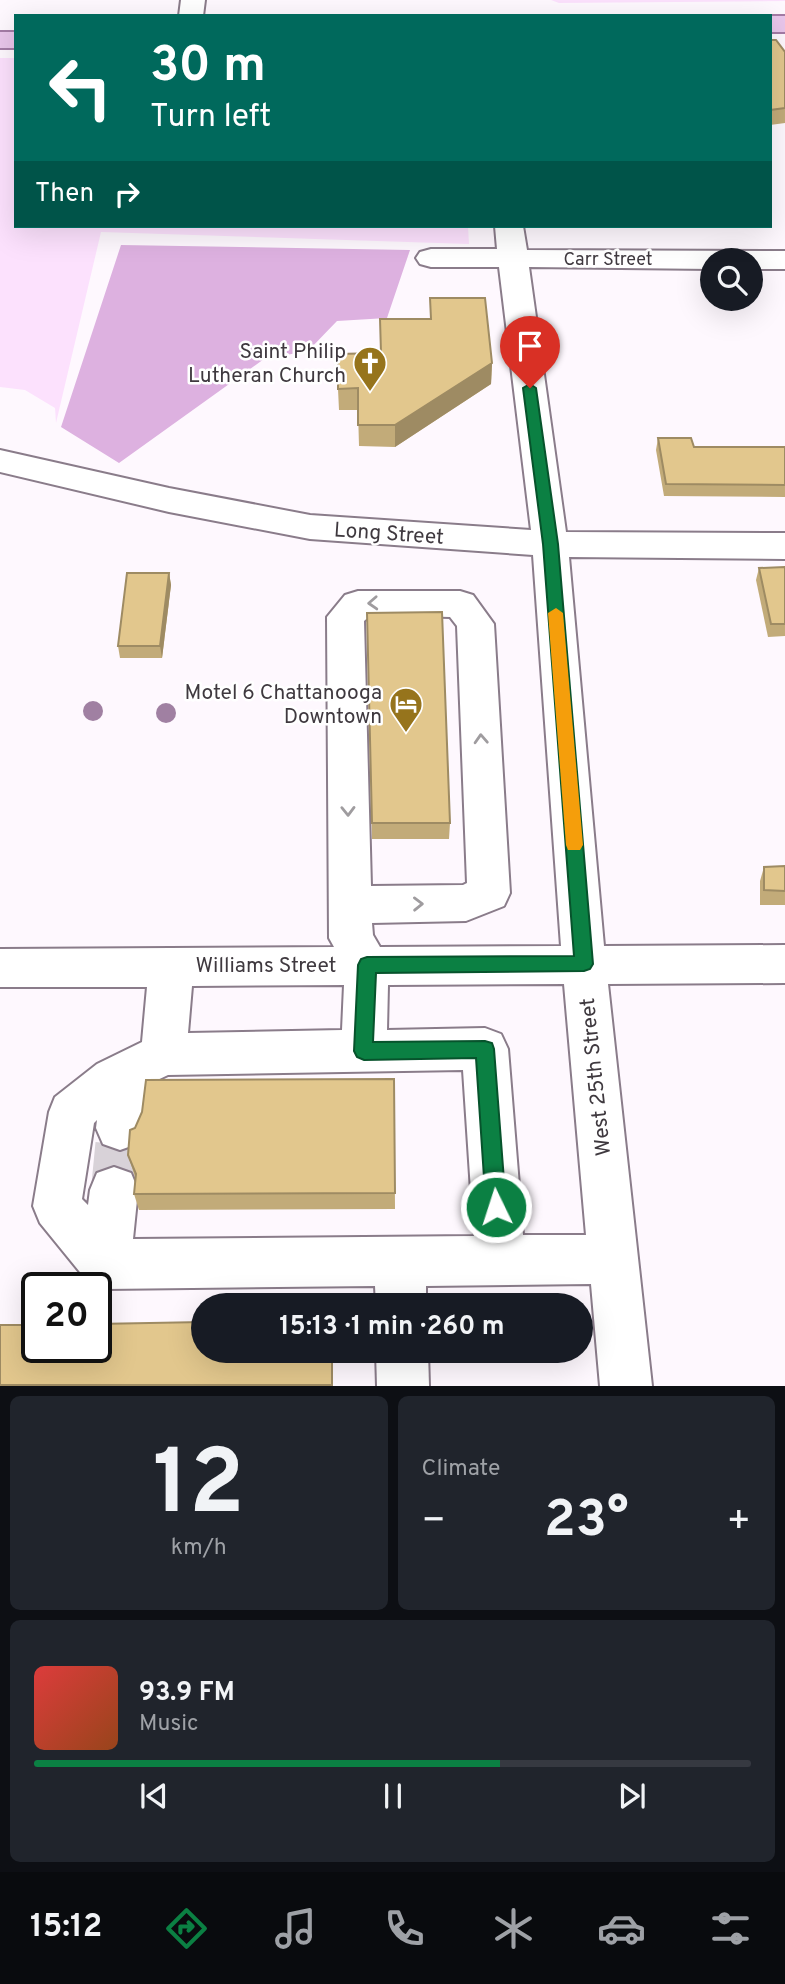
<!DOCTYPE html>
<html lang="en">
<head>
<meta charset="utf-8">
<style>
	:root { --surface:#171b24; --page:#20242c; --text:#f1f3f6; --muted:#9ea1a6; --line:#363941; --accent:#0b8043 }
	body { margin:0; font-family:Overpass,sans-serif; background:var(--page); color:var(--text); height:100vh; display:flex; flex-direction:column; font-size:26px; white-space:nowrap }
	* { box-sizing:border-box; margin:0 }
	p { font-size:23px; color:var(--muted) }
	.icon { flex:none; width:38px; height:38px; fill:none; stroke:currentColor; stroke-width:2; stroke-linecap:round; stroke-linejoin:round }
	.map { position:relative; height:1386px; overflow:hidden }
	.side { display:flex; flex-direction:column; gap:10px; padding:10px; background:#0d0f14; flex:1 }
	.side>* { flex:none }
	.top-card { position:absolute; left:14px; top:14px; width:758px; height:214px; border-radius:0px; box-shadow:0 7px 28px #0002; background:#00695c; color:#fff; overflow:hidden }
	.tools { position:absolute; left:700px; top:248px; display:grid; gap:14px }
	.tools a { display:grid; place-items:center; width:63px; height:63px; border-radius:50%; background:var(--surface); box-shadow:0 7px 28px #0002; font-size:35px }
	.speed { position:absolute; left:21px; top:1272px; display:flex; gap:14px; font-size:35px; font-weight:700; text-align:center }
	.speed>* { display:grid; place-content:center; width:91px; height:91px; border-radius:50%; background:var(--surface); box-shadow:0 7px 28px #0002; line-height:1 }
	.speed .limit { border:4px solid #111; border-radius:10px; background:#fff; color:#111 }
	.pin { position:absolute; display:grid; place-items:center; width:60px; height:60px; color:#fff; margin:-72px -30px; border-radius:50% 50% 50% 0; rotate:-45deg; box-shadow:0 0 7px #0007 }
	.pin .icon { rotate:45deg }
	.me { position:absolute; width:77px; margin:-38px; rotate:356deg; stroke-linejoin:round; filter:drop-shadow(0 0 5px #0008) }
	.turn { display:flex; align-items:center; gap:24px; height:147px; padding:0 21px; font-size:32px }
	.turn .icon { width:91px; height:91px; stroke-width:2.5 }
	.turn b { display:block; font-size:49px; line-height:60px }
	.then { display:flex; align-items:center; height:66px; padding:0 21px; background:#0003; gap:14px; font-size:26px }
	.big { font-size:52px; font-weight:700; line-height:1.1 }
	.side .widget { flex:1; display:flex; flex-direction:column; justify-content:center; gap:10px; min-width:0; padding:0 24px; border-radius:10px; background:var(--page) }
	.side .dial { align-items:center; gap:0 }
	.dial b { font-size:91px; line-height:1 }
	.song { display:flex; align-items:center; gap:21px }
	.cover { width:84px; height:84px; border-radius:10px; background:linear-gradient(135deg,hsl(0 70% 55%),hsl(20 70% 35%)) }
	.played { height:7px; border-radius:4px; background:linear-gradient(90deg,var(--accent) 65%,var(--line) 65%) }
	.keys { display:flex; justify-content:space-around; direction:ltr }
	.heat { display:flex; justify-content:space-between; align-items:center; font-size:38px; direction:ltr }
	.side .tiles { flex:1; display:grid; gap:10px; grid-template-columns:1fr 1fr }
	.widget:last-child { grid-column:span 2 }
	.trip { position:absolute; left:191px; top:1293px; width:402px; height:70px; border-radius:35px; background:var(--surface); box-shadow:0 7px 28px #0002; font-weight:700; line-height:70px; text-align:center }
	.tab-bar { display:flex; height:112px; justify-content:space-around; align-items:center; background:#090b0e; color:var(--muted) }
	.tab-bar .icon { width:49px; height:49px }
	.tab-bar .on { color:var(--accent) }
	.tab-bar b { font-size:32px; color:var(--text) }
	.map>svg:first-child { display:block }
	.green { fill:#fce1fd }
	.forest { fill:#ddb1e0 }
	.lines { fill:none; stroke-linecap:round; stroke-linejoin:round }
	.minor-tunnel { stroke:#d8d2d8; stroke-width:46; stroke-dasharray:46 23; stroke-linecap:butt }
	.minor-casing { stroke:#8a7c8a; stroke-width:4 }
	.major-casing { stroke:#a47ca6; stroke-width:4 }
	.minor { fill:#fff; fill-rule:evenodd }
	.major { fill:#e9c6eb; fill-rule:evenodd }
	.tree { fill:#a080a2 }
	.wall { fill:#c2ab79 }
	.shaded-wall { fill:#9e8b63 }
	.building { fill:#e2c78d; stroke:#9e8b63; stroke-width:2 }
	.oneway { stroke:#9f9c9f }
	.route { fill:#0b8043; stroke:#07532c; stroke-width:2 }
	.slow { fill:#f59e0b }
	.labels { text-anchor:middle; stroke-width:5; stroke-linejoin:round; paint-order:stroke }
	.far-street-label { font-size:18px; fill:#3f393f; stroke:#fff }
	.poi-label { font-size:21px; fill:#3f393f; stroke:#fff; text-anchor:end }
	.street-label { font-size:21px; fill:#3f393f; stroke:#fff }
</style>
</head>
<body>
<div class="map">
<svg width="785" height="1386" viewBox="0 0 785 1386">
	<rect width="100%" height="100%" fill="#fef8fe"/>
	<!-- green -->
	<g class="green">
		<path d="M551 0H785V1L559 3Z"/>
		<path d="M0 58H16V226H468L469 244 101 232 56 423 55 408 25 390 0 387Z"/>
	</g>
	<!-- forest -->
	<path class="forest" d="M121 245 410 250 387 318 337 321 308 351 264 359 119 463 61 427Z"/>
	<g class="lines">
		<!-- minor-tunnel -->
		<path class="minor-tunnel" d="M114 1190 120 1128"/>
		<defs>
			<g id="minor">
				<path d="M181 0H205L203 16H179Z"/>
				<path d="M495 226H523L527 250 785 251V269H751V261H712V269L529 267 566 532 785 533V559L569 557 604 946 785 945V983L608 984 652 1386H600L591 1284 426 1286V1306H376L375 1286 106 1289 88 1282 40 1223 33 1206 49 1112 55 1097 97 1064 142 1042 147 987H0V949L334 947 329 938 327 617 345 595 358 591H460L473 595 494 624 510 893 504 906 466 921 372 923 373 935 380 947 561 946 533 555 310 539 169 512 0 472V450L169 488 310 515 531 530 499 267H431L420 264 416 258 420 252 431 249H497ZM371 615 450 617 457 626 467 883 463 885 371 886 364 621ZM564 984 586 1235H523L508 1049 501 1034 485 1028 387 1030 388 985ZM344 985 342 1030 188 1033 192 986ZM463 1070 474 1236 133 1239 138 1190 131 1173 114 1167 97 1173 90 1190 88 1205 82 1199 94 1123 97 1120 96 1128 103 1144 120 1150 137 1144 144 1128 149 1084 168 1075Z"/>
				<path d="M376 1351H428L429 1386H377Z"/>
			</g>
			<g id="major">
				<rect x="770" y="16" width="15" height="16"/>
				<rect x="0" y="32" width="16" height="16"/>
			</g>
		</defs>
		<!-- minor casing -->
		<use href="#minor" class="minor-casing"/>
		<!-- major casing -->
		<use href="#major" class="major-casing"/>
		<!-- minor -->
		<use href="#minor" class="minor"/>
		<!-- major -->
		<use href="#major" class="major"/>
	</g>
	<!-- trees -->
	<g class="tree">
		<circle cx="93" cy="711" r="10"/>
		<circle cx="166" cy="713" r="10"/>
	</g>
	<!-- wall -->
	<g class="wall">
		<path d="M770 40 785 52V123L770 125Z"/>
		<path d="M430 298 492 363 491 384 395 447 359 446 358 410H339L338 389 381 353 430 319Z"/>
		<path d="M658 438 694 447H785V497L664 496 656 450Z"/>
		<path d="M785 567V636L768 637 756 580 759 568Z"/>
		<path d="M169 573 171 585 162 658H120L118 646Z"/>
		<path d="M367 613 450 823 449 839H372Z"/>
		<path d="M785 866V905H760V881L764 867Z"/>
		<path d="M394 1079 395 1209 139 1210 134 1194 135 1177 128 1155Z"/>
	</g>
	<!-- shaded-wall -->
	<g class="shaded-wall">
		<path d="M492 363 491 384 395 447V425Z"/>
		<path d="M169 573 171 585 162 658 160 646Z"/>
		<rect x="332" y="1351" width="1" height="34"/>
	</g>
	<!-- building -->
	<g class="building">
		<path d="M770 40H776L785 52V108L770 110Z"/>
		<path d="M430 298H485L492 363 395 425H358V388L338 389V354L381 353 380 319H431Z"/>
		<path d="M658 438H691L694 447H785V485L666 484Z"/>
		<path d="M785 567V624H771L759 568Z"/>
		<path d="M127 573H169L160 646H118Z"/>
		<path d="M442 612 450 823H372L367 613Z"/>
		<path d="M785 866V891L764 890V867Z"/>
		<path d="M394 1079 395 1193 134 1194 136 1174 128 1155 130 1130 135 1128 142 1112 146 1080Z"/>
		<path d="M203 1322V1351H332V1385H0V1325H37V1348H96V1324Z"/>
	</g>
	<!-- one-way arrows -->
	<defs><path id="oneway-chevron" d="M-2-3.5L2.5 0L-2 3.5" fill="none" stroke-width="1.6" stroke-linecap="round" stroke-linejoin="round" transform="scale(1.75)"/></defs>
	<g class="oneway">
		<use href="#oneway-chevron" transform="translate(373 603) rotate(177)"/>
		<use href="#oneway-chevron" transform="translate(481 739) rotate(-93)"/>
		<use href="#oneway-chevron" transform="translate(348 811) rotate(89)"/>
		<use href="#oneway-chevron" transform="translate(418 904) rotate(-1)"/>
	</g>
	<!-- route -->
	<path class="route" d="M530 384 536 388 558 544 593 964 590 969 584 971 376 973 373 1042 485 1041 492 1043 494 1049 506 1207 503 1214 496 1217 489 1214 486 1207 476 1058 364 1060 357 1057 354 1051 358 965 361 959 367 957 574 956 543 544 523 388Z"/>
	<!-- slow -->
	<path class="slow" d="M556 608 563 613 583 845 580 850H568L566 845 548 613Z"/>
	<!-- icons -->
	<defs>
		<symbol id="church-pin" viewBox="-11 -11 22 30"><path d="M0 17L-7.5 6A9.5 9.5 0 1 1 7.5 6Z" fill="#96741c" stroke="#fff"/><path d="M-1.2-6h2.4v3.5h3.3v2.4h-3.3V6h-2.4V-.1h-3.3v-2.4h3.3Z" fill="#fff"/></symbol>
		<symbol id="hotel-pin" viewBox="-11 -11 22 30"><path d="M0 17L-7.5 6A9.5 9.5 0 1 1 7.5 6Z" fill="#96741c" stroke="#fff"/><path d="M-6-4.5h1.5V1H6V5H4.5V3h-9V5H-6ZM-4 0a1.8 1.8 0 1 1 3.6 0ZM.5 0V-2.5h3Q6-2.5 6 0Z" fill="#fff"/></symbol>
	</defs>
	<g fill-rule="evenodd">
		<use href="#church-pin" x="351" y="344" width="38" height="52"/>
		<use href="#hotel-pin" x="387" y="685" width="38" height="52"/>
	</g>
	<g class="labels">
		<!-- far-street labels -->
		<g class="far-street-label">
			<text x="608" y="265">Carr Street</text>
		</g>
		<!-- poi labels -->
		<g class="poi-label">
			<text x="346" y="358">Saint Philip<tspan x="346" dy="24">Lutheran Church</tspan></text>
			<text x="382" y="699">Motel 6 Chattanooga<tspan x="382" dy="24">Downtown</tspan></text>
		</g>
		<!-- street labels -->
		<g class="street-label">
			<text transform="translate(389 533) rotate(4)" y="7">Long Street</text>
			<text x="266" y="972">Williams Street</text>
			<text transform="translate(595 1077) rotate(-96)" y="7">West 25th Street</text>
		</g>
	</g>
</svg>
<div class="tools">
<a><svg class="icon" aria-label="search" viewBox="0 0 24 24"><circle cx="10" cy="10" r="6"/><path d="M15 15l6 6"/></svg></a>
</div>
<div class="speed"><div class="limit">20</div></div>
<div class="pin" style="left:530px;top:388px;background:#d93025"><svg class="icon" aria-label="arrive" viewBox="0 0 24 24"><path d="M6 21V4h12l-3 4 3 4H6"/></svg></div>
<svg class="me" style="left:496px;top:1207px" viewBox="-20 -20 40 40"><circle r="17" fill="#0b8043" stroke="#fff" stroke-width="3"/><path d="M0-11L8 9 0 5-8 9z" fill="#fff"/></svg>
<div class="trip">15:13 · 1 min · 260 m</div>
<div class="top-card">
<div class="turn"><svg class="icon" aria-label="left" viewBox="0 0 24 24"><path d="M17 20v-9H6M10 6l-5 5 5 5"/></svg><div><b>30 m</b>Turn left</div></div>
<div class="then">Then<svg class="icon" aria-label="right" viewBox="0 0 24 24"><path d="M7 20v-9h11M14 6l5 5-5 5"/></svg></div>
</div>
</div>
<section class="side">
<div class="tiles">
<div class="widget dial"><b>12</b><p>km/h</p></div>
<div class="widget"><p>Climate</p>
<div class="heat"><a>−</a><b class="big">23°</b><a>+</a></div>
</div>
<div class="widget">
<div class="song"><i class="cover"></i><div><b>93.9 FM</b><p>Music</p></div></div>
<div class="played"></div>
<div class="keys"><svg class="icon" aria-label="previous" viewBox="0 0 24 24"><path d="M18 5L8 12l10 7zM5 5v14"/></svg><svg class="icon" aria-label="pause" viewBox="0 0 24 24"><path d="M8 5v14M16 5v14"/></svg><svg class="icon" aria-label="next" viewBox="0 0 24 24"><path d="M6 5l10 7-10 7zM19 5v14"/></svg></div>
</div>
</div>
</section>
<nav class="tab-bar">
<b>15:12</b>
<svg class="icon on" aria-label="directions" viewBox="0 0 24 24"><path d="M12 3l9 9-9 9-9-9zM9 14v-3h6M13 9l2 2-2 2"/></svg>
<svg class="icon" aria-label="music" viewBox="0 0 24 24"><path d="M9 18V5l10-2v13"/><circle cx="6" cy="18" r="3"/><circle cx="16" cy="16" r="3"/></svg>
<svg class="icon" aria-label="phone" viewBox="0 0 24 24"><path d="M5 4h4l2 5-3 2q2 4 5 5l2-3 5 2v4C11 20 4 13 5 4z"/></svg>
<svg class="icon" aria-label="climate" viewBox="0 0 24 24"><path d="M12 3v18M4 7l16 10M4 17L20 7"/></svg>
<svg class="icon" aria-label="car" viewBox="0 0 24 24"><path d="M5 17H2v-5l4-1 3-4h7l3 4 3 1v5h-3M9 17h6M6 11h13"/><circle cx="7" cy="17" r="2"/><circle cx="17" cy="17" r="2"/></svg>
<svg class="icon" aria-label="filters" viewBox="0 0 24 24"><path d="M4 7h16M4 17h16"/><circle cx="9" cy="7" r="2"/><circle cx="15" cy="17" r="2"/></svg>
</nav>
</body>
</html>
